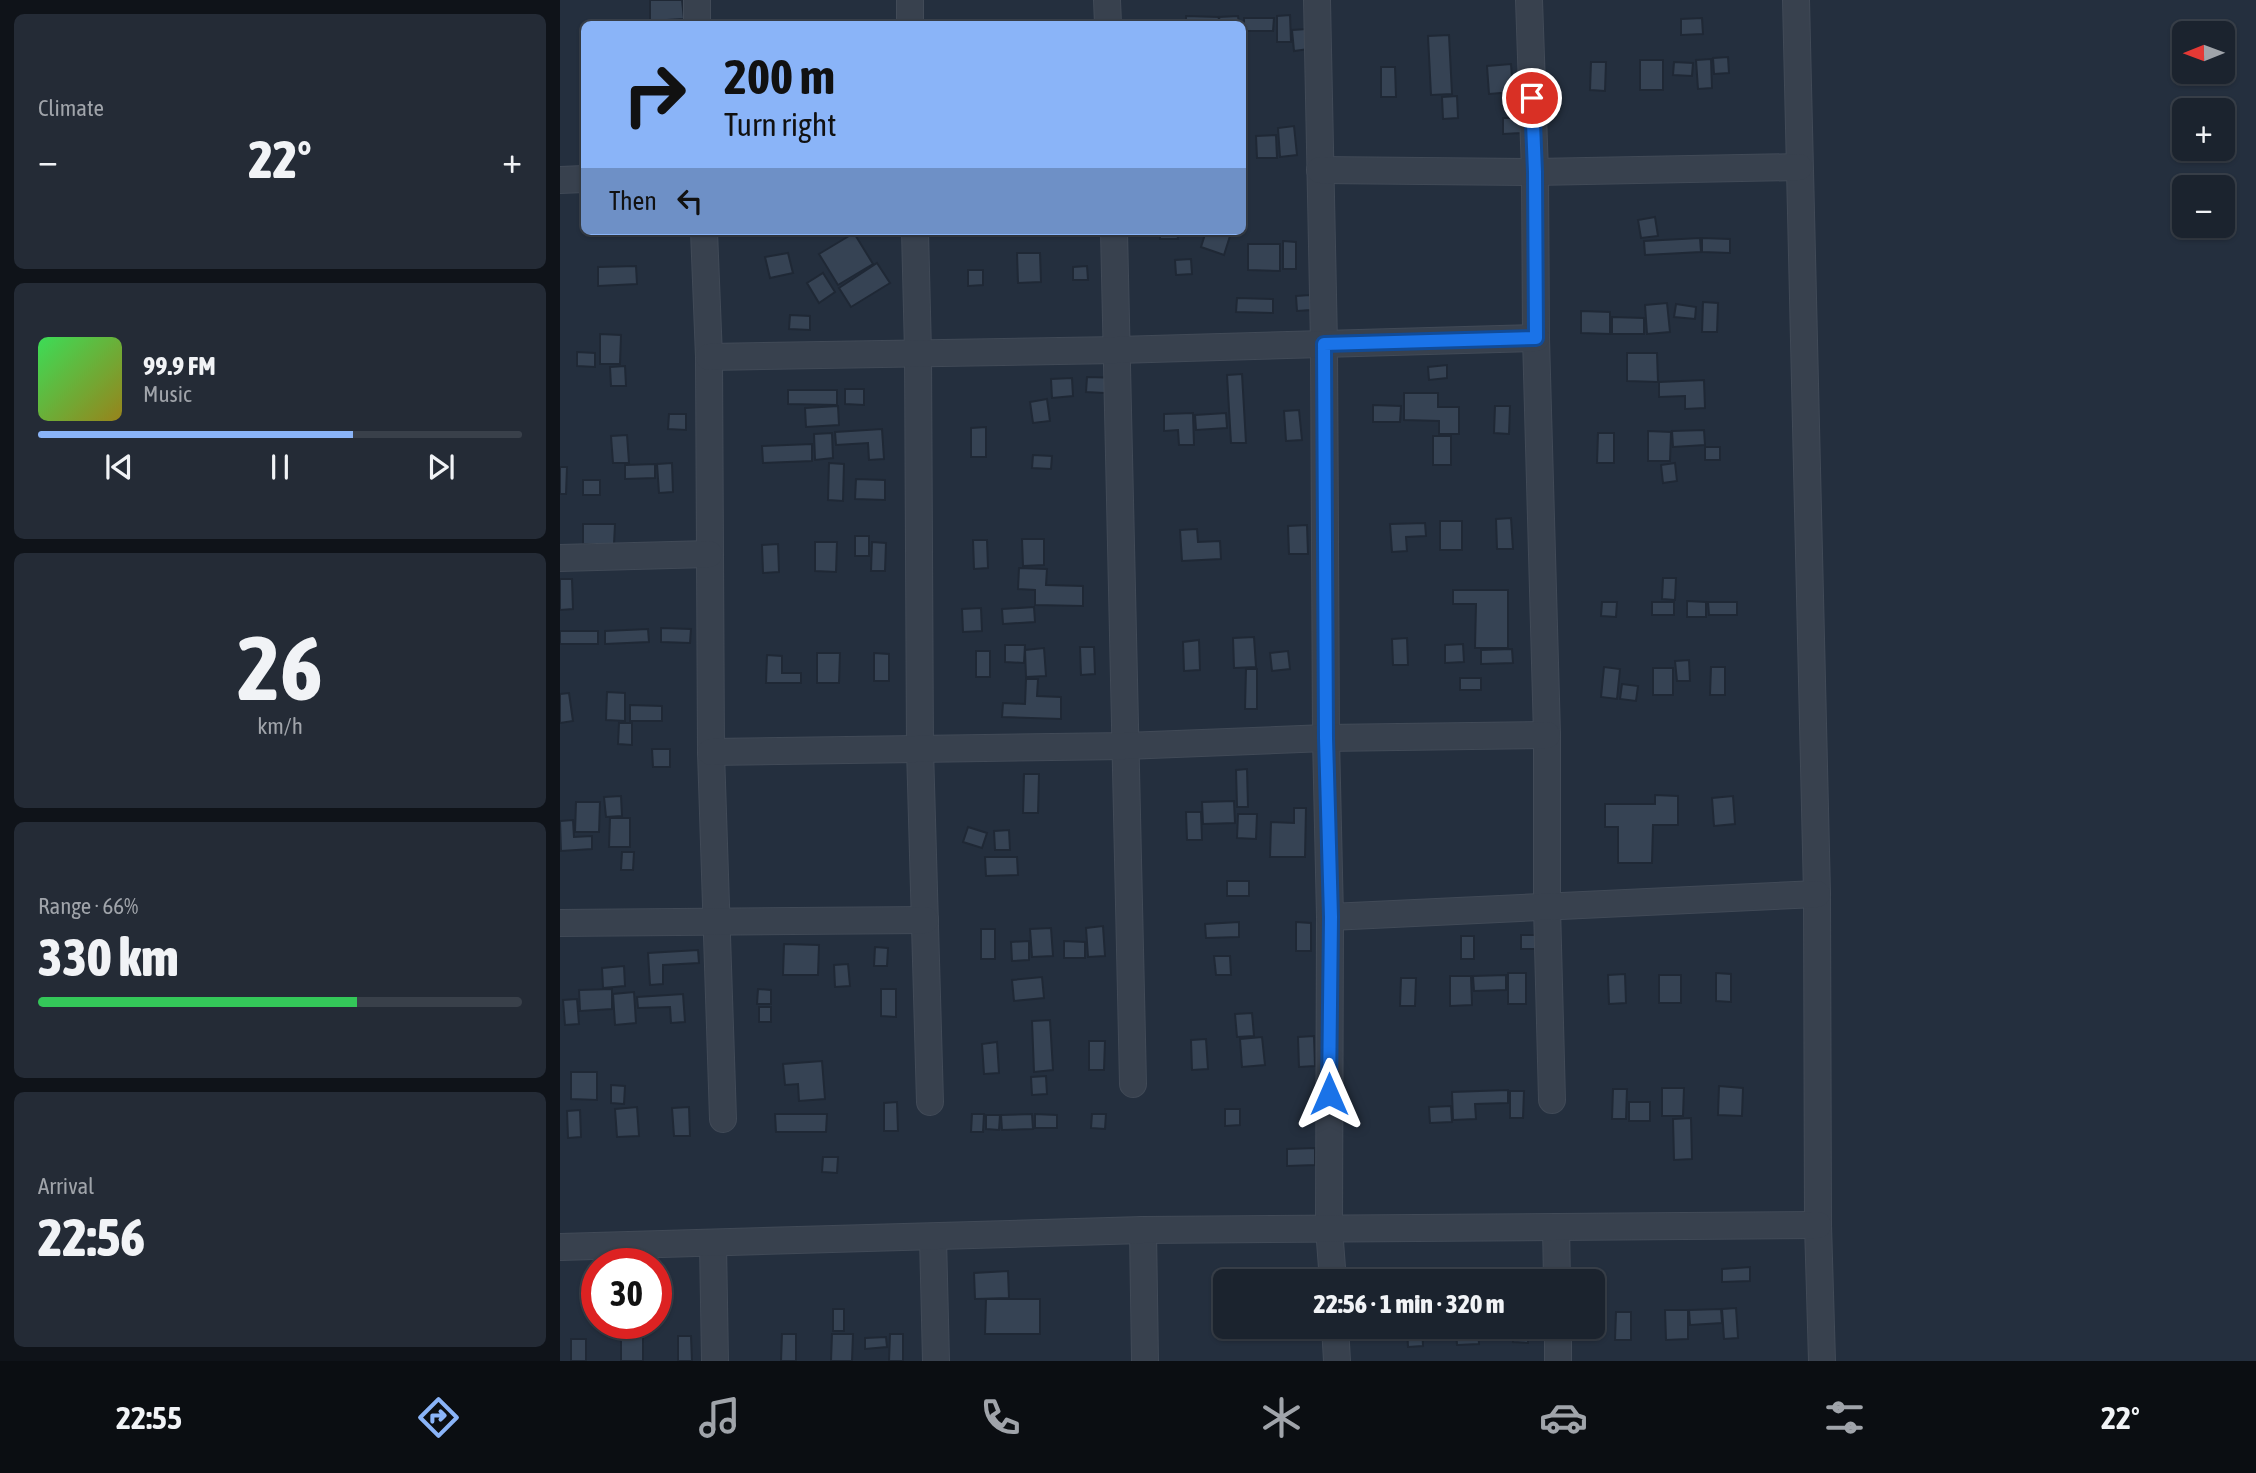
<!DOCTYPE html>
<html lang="en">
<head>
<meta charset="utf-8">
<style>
	:root { --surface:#1b232e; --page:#242b36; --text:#f1f3f6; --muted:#a0a4aa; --line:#39404a; --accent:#8ab4f8 }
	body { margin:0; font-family:"Asap Condensed",sans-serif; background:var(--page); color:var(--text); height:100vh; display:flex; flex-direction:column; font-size:26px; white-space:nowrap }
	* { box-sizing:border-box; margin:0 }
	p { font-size:23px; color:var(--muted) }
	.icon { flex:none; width:38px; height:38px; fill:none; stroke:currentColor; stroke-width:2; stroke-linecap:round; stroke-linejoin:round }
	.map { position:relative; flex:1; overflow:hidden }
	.details { display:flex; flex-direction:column; gap:14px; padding:14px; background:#0f1319; width:560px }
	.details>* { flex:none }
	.banner { position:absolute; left:21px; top:21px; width:665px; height:214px; border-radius:10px; box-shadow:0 2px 5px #0004,0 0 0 2px var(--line); background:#8ab4f8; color:#111; overflow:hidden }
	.needle { width:46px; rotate:269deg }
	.controls { position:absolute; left:1612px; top:21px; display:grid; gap:14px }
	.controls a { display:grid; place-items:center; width:63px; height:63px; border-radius:10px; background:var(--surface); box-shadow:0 2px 5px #0004,0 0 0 2px var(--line); font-size:35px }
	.speed { position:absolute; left:21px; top:1248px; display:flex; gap:14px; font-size:35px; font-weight:700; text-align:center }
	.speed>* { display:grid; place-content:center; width:91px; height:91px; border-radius:50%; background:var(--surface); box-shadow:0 2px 5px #0004,0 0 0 2px var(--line); line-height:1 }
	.speed .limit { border:10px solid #d22; background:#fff; color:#111 }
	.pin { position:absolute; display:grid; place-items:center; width:60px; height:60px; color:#fff; margin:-30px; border:4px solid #fff; border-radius:50%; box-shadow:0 2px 7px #0007 }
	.me { position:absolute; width:77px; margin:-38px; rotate:0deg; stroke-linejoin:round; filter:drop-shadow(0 0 5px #0008) }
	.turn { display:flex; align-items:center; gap:24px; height:147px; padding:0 28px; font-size:32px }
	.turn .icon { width:91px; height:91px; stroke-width:2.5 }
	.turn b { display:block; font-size:49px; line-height:60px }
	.then { display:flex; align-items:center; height:66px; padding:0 28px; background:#0003; gap:14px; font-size:26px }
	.big { font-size:52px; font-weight:800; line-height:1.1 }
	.details .widget { flex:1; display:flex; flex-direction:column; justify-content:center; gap:10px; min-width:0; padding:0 24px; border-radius:10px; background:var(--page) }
	.details .dial { align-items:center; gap:0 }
	.dial b { font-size:91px; line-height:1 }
	.song { display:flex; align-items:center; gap:21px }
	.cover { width:84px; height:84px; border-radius:10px; background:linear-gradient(135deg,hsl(130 70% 55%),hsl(50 70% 35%)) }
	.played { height:7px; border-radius:4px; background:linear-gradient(90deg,var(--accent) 65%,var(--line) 65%) }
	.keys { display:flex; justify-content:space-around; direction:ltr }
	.heat { display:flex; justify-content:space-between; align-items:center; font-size:38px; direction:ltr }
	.charge { height:10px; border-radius:5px; background:linear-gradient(90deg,#34c759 66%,var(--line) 0) }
	.trip { position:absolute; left:653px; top:1269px; width:392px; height:70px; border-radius:10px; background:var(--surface); box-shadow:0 2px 5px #0004,0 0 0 2px var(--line); font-weight:800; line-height:70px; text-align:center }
	.tabs { display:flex; height:112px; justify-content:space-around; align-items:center; background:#0b0e12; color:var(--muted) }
	.tabs .icon { width:49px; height:49px }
	.tabs .active { color:var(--accent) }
	.tabs b { font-size:32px; color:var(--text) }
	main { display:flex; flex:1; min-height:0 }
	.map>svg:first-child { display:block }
	.building { fill:#364354; stroke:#1f2835; stroke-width:2 }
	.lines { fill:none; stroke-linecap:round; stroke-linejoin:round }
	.minor-casing { stroke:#414a57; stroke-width:28 }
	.minor { stroke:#38414e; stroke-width:26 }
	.route-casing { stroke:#114b97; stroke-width:18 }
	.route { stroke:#1a73e8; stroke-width:12 }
</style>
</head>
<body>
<main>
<section class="details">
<div class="widget"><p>Climate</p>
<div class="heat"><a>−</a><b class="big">22°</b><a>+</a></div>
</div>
<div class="widget">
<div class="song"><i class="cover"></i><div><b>99.9 FM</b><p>Music</p></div></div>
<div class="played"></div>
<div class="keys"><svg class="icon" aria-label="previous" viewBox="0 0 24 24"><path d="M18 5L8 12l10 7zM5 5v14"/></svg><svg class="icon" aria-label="pause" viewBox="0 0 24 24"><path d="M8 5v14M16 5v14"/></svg><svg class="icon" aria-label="next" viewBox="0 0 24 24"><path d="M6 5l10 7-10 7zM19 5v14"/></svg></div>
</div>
<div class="widget dial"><b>26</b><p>km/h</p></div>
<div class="widget"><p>Range · 66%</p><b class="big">330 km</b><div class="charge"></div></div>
<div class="widget"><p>Arrival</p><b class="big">22:56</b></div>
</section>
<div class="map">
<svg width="1696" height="1361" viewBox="0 0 1696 1361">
	<rect width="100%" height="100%" fill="#242f3e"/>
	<!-- building -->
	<g class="building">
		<path d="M90 0H122L124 19 90 21Z"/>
		<path d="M730 15 731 42H717V16Z"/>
		<path d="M626 16 659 17 658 24H626Z"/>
		<path d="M678 16 679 24H660L659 17Z"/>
		<path d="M684 18H714L713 31H684Z"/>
		<path d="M1142 18 1143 34 1121 35V19Z"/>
		<path d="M747 29 749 49 734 51 732 30Z"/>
		<path d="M889 35 892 94 871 95 868 36Z"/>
		<path d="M1168 57 1169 73 1154 74 1153 58Z"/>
		<path d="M1151 59 1152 88 1138 89 1136 60Z"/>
		<rect x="1080" y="60" width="23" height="30"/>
		<path d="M1031 62H1046L1045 91 1030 90Z"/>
		<path d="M1114 62 1133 63 1132 76 1113 75Z"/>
		<path d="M951 64 953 92 929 94 927 66Z"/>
		<path d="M821 67H835L836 97H821Z"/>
		<path d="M897 96 898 118 883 119 882 97Z"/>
		<path d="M943 118H960L961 133 943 134Z"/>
		<path d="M734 126 737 155 720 157 718 128Z"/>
		<path d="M716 135 717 158H697L696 136Z"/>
		<path d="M1095 217 1098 236 1081 238 1078 220Z"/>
		<path d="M600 231H617L618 239H600Z"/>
		<path d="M646 231H655L670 236 664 255 641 247Z"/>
		<path d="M294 233 313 264 278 285 259 254Z"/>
		<path d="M1140 238 1141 252 1085 255 1084 241Z"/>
		<path d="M1142 238 1170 239V253L1142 252Z"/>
		<path d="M723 241 736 242V269H723Z"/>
		<path d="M688 244H720V271L688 270Z"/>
		<path d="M228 253 233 273 210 278 205 257Z"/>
		<path d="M457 253H480L481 282 458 283Z"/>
		<path d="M631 259 632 274 616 275 615 260Z"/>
		<path d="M317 263 330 283 291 307 279 288Z"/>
		<path d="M76 266 77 284 38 286V267Z"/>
		<path d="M527 266 528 280H513V267Z"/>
		<path d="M408 270H423V285L408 286Z"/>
		<path d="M263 273 275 292 259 303 247 283Z"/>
		<path d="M750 295 751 310 737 311 736 296Z"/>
		<path d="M677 298 713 299V313L676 312Z"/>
		<path d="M1143 302 1158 303 1157 332H1142Z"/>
		<path d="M1107 303 1110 332 1087 334 1085 305Z"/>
		<path d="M1116 304 1136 307 1135 319 1114 317Z"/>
		<path d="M1021 311 1050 312V334L1021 333Z"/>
		<path d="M230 315 250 316V330L229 329Z"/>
		<path d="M1052 317 1084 318V334H1052Z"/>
		<path d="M40 334 61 335 60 364H40Z"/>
		<path d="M17 352 35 353V367L17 366Z"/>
		<path d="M1067 353H1097L1098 382 1067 381Z"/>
		<path d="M887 365V378L869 380 868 367Z"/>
		<path d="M65 366 66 386H51L50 367Z"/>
		<path d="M682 374 686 443H671L667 375Z"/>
		<path d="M527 377 562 378V394L526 392Z"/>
		<path d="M512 378 513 396 492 398 491 379Z"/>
		<path d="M1144 380 1145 408 1125 409V396L1099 397V382Z"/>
		<path d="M285 389H304V405L285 404Z"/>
		<path d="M228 390H277V405L228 404Z"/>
		<path d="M844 393H878V407H899V434H879V421L844 420Z"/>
		<path d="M487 399 490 421 473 423 470 402Z"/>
		<path d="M813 405 841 406 840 422H813Z"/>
		<path d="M278 406 279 425 246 427 245 408Z"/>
		<path d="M935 406H950L949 434 934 433Z"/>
		<path d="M739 410 742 440 726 441 724 411Z"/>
		<path d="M633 413 634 445H619L618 430 604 431V414Z"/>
		<path d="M666 413 667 428 636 430 635 415Z"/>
		<path d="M109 414H126V430L108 429Z"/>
		<path d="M426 427V457H411V428Z"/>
		<path d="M322 429 324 459 309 460 308 443 276 445 275 432Z"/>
		<path d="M1144 430 1145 445 1113 447 1112 431Z"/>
		<path d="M1088 431 1111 432 1110 461H1088Z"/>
		<path d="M272 433 273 458 255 460 254 434Z"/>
		<path d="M1038 433H1054V463H1037Z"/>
		<path d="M67 435 69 463H53L51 436Z"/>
		<rect x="873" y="436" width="18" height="29"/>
		<path d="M252 444V461L203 463 202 446Z"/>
		<rect x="1145" y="447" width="15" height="13"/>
		<path d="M473 455 492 456 491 469 472 468Z"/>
		<path d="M112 463 113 492 99 493 97 464Z"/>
		<path d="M269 463 284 464 283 501 268 500Z"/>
		<path d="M1115 463 1117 481 1103 483 1101 465Z"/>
		<path d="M95 464V478L65 479V465Z"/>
		<path d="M0 467H7L6 494H0Z"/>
		<path d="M296 479 325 480V500L295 499Z"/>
		<rect x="23" y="480" width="17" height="15"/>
		<path d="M951 518 953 549H937L936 519Z"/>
		<rect x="880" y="521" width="22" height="29"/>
		<path d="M865 523 866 536 846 537 847 551 832 552 830 524Z"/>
		<path d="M23 524H55L54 544H23Z"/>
		<path d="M747 525 748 554H729L728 526Z"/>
		<path d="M637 529 638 542 660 541 661 559 622 561 620 530Z"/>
		<rect x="295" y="536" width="14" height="20"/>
		<path d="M462 539H484V565L463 566Z"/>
		<path d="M413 540H427L428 568 414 569Z"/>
		<path d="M255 542H277L276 572 255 571Z"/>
		<path d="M312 542 326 543 325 571H311Z"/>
		<path d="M218 544 219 572 203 573 202 545Z"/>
		<path d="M459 568 487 569 486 585 523 586V606L475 605V590L458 589Z"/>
		<path d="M1103 578H1116L1115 600 1102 599Z"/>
		<path d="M0 579H12L13 609 0 610Z"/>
		<path d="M893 590H948V648H915L916 604H893Z"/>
		<path d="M1127 601 1146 602V617H1127Z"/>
		<path d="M1042 602H1057L1056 617 1041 616Z"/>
		<rect x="1092" y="602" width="22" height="13"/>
		<path d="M1148 602H1177V615H1149Z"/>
		<path d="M474 607 475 622 443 624 442 609Z"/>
		<path d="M421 608 422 631 403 632 402 609Z"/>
		<path d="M101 628 131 629 130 643 101 642Z"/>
		<path d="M88 629 89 642 45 644V631Z"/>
		<rect x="0" y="631" width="38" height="13"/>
		<path d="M694 637 696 667 674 668 673 638Z"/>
		<path d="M847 638 848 665H833L832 639Z"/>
		<path d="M639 640 640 670 624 671 623 642Z"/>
		<path d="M903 644 904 662 885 663V645Z"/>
		<path d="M445 645H465L464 663 445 662Z"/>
		<path d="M520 647H534L535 674 521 675Z"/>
		<path d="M484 648 486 676 466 677 465 650Z"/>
		<path d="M952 649 953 663 921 664V650Z"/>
		<rect x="416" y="651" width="14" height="26"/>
		<path d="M728 651 730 669 712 671 710 653Z"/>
		<path d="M257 653H280L279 683H257Z"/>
		<path d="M314 653 329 654V681H314Z"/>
		<path d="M207 655 222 656V673H241V683H206Z"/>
		<path d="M1129 660 1130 681H1117L1115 661Z"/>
		<path d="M1044 667 1060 669 1057 699 1041 697Z"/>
		<path d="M1151 667H1165V695H1150Z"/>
		<rect x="1093" y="668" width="20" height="27"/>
		<path d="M686 669H697V709H685Z"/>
		<rect x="900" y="678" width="21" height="12"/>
		<path d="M466 679H478L477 696 501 697V719L442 717 443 703 465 704Z"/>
		<path d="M1062 684 1078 686 1076 701 1060 699Z"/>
		<path d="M47 692 65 693V721L46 720Z"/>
		<path d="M9 693 13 721 0 723V694Z"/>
		<path d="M70 705 102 706V721H70Z"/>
		<path d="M59 723H72V745L58 744Z"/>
		<path d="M92 749H110V767H93Z"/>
		<path d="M687 769 688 807H677L676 770Z"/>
		<path d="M464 774H479L478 813H463Z"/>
		<path d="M1095 795 1118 796V825H1093L1092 863H1058V827H1045V804H1095Z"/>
		<path d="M61 796 62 816 46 817 44 797Z"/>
		<path d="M1173 796 1175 824 1154 826 1152 798Z"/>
		<path d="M674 801 675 823 643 824 642 802Z"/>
		<path d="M16 802H40L39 832H15Z"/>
		<path d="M734 808H746L745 857H710L711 822 734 823Z"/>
		<path d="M626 812H641L642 840H627Z"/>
		<path d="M678 814H697L696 839 677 838Z"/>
		<path d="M50 818H70V847H49Z"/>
		<path d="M13 820 14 837 32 836V849L1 851 0 821Z"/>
		<path d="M408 827 427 833 422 848 403 842Z"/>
		<path d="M449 830 450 850H435L434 831Z"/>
		<path d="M62 852H74L73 870H61Z"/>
		<path d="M425 857H457L458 875 426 876Z"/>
		<rect x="667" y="881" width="22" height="15"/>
		<path d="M679 922V937L646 938 645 924Z"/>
		<path d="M736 922 751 923V951H736Z"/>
		<path d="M543 926 545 956 528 957 526 928Z"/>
		<path d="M491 928 493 956 472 957 470 929Z"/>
		<rect x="421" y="929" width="14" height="30"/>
		<rect x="961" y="935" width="15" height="14"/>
		<rect x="901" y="936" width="13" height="23"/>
		<path d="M469 941V960L452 961 451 942Z"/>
		<path d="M504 941 525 942V958H504Z"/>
		<path d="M224 944 259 945 258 975H223Z"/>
		<path d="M315 947 328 948 327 966H314Z"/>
		<path d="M138 950 139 963 103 965V984L90 985 88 953Z"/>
		<path d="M654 956H670L671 975H656Z"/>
		<path d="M288 964 290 986 275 987 274 965Z"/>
		<path d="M64 966 65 986 43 988 42 968Z"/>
		<rect x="948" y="973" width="18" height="31"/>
		<path d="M1156 973 1171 974V1002L1156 1001Z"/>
		<path d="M1065 974 1066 1003 1049 1004 1048 975Z"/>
		<path d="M946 975V990L914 991 913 976Z"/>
		<rect x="1099" y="975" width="22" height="28"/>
		<path d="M890 976H911L912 1005 890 1006Z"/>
		<path d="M482 977 484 998 454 1001 452 980Z"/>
		<path d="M841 978H856L855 1006H840Z"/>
		<path d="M52 989V1009L20 1011 19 990Z"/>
		<path d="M198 989 211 990V1004H197Z"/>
		<path d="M321 989H336V1017L321 1016Z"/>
		<path d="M74 992 76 1023 55 1025 53 994Z"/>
		<path d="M123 994 125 1022 111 1023 110 1007 78 1008 77 997Z"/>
		<path d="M17 999 19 1024 5 1025 3 1000Z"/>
		<rect x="199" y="1007" width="12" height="15"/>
		<path d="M692 1013 694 1036 677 1037 675 1014Z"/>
		<path d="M490 1020 493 1070 474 1072 472 1021Z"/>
		<path d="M754 1036 755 1066 739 1067 738 1037Z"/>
		<path d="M702 1037 705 1065 682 1067 680 1039Z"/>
		<path d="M646 1039 648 1069 632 1070 631 1040Z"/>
		<path d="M529 1041H545L544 1070H529Z"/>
		<path d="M437 1042 439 1073 424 1074 422 1044Z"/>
		<path d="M262 1061 265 1099 239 1101 238 1084 225 1085 223 1064Z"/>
		<path d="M11 1072H37V1100L11 1099Z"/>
		<path d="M486 1076 487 1094 472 1095 471 1077Z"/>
		<path d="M51 1085 65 1086 64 1104 51 1103Z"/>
		<path d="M1159 1086 1183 1088 1182 1116 1158 1115Z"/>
		<path d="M1102 1088H1124L1123 1116H1102Z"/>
		<path d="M1053 1089H1067L1066 1119H1052Z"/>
		<path d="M948 1090V1103L915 1104 916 1119 893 1120 892 1092Z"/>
		<path d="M950 1091H964L963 1118H950Z"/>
		<path d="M337 1102 338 1131H324V1103Z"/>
		<rect x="1069" y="1102" width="21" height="19"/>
		<path d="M891 1106 892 1122 870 1123 869 1107Z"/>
		<path d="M77 1107 79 1136 57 1137 55 1109Z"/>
		<path d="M129 1107 130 1136H114L112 1108Z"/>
		<path d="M665 1109H680V1125L665 1126Z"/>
		<path d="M20 1110 21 1137 8 1138 7 1111Z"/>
		<path d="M215 1114H267L266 1132H216Z"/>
		<path d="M412 1114H424L423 1132H411Z"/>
		<path d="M472 1114 473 1129 442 1130 441 1115Z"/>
		<path d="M475 1114 497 1115V1128H475Z"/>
		<path d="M532 1114H546L545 1129 531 1128Z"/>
		<path d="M426 1115H440L439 1130 426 1129Z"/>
		<path d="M1131 1118 1132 1159 1114 1160 1113 1119Z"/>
		<path d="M755 1148V1165L727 1166V1149Z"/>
		<path d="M263 1157H278L277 1173 262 1172Z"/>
		<path d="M1190 1267V1281L1162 1282V1269Z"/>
		<path d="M448 1271 449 1298 415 1299 414 1273Z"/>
		<path d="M426 1299H480V1334H425Z"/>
		<path d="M652 1300 665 1301V1321H652Z"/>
		<path d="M1176 1308 1178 1338 1164 1339 1162 1309Z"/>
		<rect x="273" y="1309" width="11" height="22"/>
		<path d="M1161 1309 1162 1323 1130 1325 1129 1310Z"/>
		<path d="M1105 1310H1128V1339L1106 1340Z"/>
		<path d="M1056 1312H1071V1340H1055Z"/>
		<path d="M709 1326H743V1337L709 1336Z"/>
		<path d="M744 1326H774V1337L744 1336Z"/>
		<path d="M847 1326H862L863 1346 848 1347Z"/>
		<path d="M896 1326H918L919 1344 897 1345Z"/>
		<path d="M954 1326H968V1343L953 1342Z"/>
		<path d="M222 1334H236V1361H221Z"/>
		<path d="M272 1334H293L292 1361H271Z"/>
		<path d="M330 1334H343V1361H329Z"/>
		<path d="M118 1336H131L132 1361H118Z"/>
		<rect x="61" y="1337" width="22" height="24"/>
		<path d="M326 1337 327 1347 305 1349V1338Z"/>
		<rect x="11" y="1339" width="15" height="22"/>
	</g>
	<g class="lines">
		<defs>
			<g id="minor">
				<path d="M137 0V24"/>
				<path d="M350 0V24"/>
				<path d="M547 0 548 24"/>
				<path d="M757 0 764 344 766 738 770 917 769 1228 773 1281"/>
				<path d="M969 0 975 172 976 338 987 735V907L992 1100"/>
				<path d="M1236 0 1257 894 1258 1225 1262 1361"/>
				<path d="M760 170 975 172 1239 167"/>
				<path d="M0 180 24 179"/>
				<path d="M144 231 149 357 151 752 163 1119"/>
				<path d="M355 231 358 352 360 749 370 1102"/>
				<path d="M554 231 573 1084"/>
				<path d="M149 357 557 350 976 338"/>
				<path d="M0 558 149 554"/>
				<path d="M151 752 565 746 766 738 987 735"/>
				<path d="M770 917 1257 894"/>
				<path d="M0 923 365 920"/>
				<path d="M996 1227 997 1281"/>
				<path d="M583 1230 585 1361"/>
				<path d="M373 1237 376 1361"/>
				<path d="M153 1243 155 1361"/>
				<path d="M0 1247 583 1230 1258 1225"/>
				<path d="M775 1326 777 1361"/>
				<path d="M998 1326V1361"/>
			</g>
		</defs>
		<!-- minor casing -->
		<use href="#minor" class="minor-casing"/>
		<!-- minor -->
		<use href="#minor" class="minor"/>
	</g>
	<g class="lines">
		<defs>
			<path id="route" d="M769 1094 771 917 766 738 764 344 976 338 975 172 972 98"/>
		</defs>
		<!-- route casing -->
		<use href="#route" class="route-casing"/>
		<!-- route -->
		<use href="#route" class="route"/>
	</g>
</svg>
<div class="controls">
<a><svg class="needle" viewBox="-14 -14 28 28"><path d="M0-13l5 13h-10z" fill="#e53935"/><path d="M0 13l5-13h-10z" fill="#a0a4aa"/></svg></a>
<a>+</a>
<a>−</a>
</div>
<div class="speed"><div class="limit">30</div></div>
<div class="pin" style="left:972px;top:98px;background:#d93025"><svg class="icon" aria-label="arrive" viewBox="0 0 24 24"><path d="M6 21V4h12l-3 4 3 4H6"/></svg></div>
<svg class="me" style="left:769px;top:1094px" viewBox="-20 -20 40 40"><path d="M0-17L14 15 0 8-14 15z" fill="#1a73e8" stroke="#fff" stroke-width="4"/></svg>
<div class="trip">22:56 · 1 min · 320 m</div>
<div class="banner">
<div class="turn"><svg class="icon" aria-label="right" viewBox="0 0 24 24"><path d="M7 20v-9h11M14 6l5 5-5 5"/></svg><div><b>200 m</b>Turn right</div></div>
<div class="then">Then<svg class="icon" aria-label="left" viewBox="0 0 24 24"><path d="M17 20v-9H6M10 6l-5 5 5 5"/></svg></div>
</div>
</div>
</main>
<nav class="tabs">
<b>22:55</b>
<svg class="icon active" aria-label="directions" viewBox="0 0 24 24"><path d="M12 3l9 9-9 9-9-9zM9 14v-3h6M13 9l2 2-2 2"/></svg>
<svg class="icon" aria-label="music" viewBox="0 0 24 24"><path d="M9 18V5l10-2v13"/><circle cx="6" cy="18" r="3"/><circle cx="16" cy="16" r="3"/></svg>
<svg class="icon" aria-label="phone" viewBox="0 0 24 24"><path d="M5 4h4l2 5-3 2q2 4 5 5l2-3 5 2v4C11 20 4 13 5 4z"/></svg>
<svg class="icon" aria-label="climate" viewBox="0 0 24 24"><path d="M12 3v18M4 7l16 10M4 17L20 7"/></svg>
<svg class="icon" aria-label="car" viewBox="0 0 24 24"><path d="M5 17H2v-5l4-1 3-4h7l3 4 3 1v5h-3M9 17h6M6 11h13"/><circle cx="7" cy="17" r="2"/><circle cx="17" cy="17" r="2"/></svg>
<svg class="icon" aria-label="filters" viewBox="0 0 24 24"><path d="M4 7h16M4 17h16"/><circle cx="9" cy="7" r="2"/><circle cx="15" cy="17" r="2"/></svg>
<b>22°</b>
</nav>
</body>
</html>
